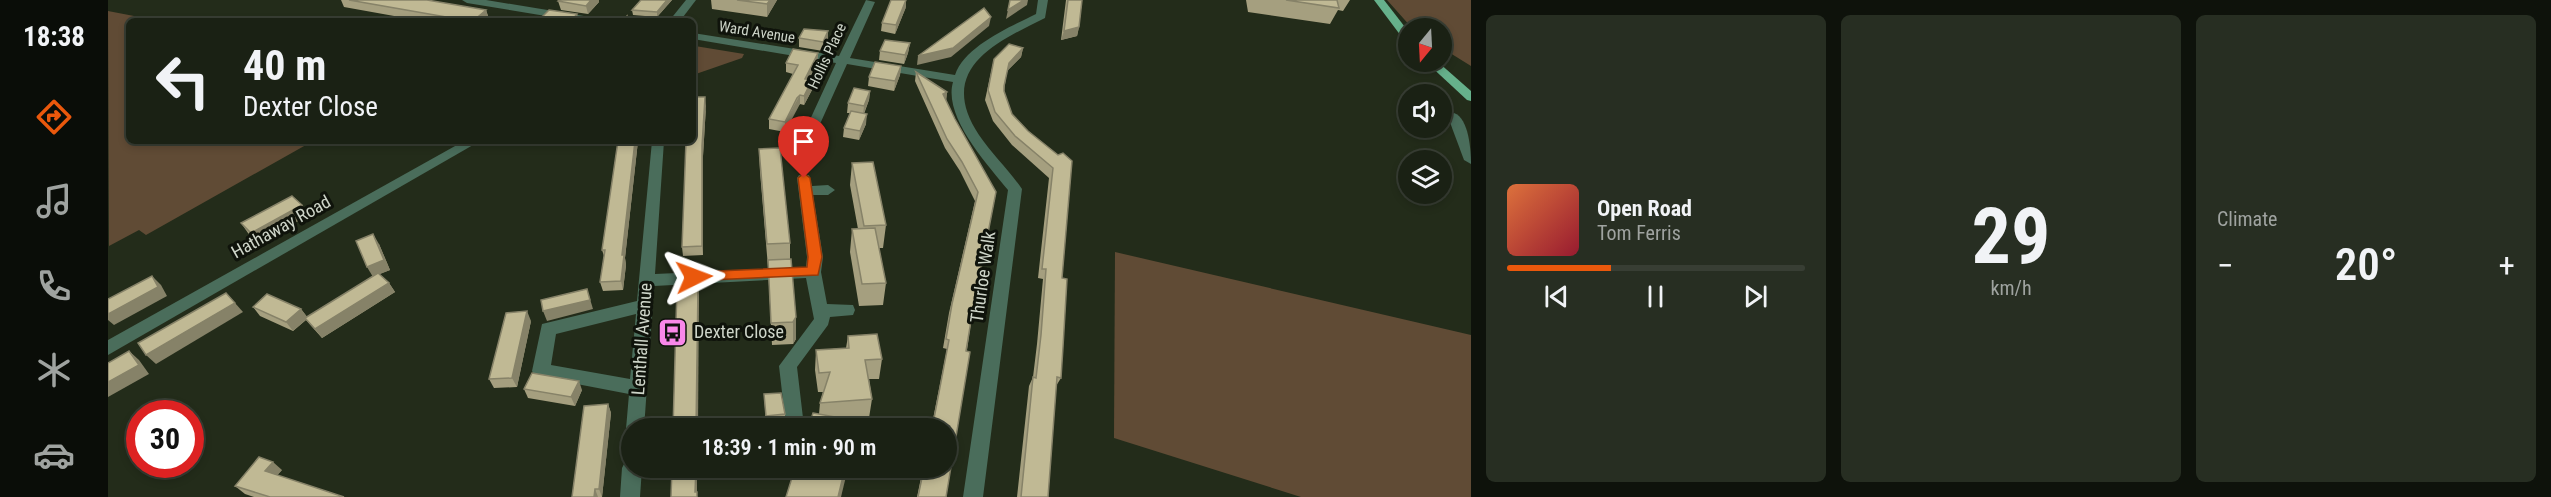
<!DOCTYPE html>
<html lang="en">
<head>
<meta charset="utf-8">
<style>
	:root { --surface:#1a2114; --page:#272e22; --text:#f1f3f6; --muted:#9fa3a0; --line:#383e34; --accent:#ea580c }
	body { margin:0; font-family:"Roboto Condensed",sans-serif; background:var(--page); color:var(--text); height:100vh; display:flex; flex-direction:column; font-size:22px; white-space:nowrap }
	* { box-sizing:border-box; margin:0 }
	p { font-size:20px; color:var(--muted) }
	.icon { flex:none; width:33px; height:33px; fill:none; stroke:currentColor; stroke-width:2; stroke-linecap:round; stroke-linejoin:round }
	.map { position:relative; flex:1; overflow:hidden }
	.panel { display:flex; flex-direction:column; gap:15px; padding:15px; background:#0e120b; width:1080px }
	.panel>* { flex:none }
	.hud { position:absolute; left:18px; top:18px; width:570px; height:126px; border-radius:9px; box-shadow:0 3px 9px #0003,0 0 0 2px var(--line); background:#1a2114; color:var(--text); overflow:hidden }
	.needle { width:39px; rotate:198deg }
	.buttons { position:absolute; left:1290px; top:18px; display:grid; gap:12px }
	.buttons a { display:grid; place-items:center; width:54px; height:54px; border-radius:50%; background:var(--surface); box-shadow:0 3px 9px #0003,0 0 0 2px var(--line); font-size:30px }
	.speed { position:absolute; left:18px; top:400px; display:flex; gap:12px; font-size:30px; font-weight:700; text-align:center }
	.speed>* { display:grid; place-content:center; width:78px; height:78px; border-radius:50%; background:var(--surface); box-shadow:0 3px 9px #0003,0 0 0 2px var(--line); line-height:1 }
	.speed .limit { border:9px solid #d22; background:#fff; color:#111 }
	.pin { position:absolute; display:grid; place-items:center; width:51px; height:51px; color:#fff; margin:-62px -26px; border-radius:50% 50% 50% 0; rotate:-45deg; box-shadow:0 0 6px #0007 }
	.pin .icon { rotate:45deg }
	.me { position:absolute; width:66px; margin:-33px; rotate:87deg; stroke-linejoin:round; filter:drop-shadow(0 0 4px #0008) }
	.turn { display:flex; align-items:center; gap:21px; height:126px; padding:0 18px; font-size:27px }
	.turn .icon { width:78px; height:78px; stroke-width:2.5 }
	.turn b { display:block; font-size:42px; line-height:51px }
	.big { font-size:45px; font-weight:600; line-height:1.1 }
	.panel .widget { flex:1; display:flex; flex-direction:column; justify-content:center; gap:9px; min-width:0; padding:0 21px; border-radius:9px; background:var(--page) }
	.panel .dial { align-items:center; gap:0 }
	.dial b { font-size:78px; line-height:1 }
	.song { display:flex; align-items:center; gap:18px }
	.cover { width:72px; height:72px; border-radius:9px; background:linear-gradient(135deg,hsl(20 70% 55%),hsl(350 70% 35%)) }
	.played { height:6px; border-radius:3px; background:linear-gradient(90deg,var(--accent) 35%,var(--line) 35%) }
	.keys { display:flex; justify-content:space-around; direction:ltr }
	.heat { display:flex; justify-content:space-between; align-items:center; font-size:33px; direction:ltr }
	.panel .tiles { flex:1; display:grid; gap:15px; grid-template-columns:repeat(3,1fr) }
	.trip { position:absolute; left:513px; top:418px; width:336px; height:60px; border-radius:30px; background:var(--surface); box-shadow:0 3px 9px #0003,0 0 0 2px var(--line); font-weight:600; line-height:60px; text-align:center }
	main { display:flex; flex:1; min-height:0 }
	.dock { display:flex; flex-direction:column; width:108px; justify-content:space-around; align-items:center; background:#0a0d08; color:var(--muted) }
	.dock .icon { width:42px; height:42px }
	.dock .selected { color:var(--accent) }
	.dock b { font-size:27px; color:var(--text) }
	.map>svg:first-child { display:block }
	.green { fill:#604b35 }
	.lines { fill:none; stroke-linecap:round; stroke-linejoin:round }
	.minor { fill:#4a6d5b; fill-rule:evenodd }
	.major { fill:#66b18b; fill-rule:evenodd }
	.wall { fill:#a59f7f }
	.shaded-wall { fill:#868268 }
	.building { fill:#c0b994; stroke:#868268; stroke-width:1.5 }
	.route { fill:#ea580c; stroke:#983908; stroke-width:1.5 }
	.labels { text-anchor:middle; stroke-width:6; stroke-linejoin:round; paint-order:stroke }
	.far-street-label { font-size:15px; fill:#ced5c9; stroke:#0f130b }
	.street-label { font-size:18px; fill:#ced5c9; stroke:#0f130b }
	.poi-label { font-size:18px; fill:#ced5c9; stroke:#0f130b; text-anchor:start }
</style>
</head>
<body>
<main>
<nav class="dock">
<b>18:38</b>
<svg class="icon selected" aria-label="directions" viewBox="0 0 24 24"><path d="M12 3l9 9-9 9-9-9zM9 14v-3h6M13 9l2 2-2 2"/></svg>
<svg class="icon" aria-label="music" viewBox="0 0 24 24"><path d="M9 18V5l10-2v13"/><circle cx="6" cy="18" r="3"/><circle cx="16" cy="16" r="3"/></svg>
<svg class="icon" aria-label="phone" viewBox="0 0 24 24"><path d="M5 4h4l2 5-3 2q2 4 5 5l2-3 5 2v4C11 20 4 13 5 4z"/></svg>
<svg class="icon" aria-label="climate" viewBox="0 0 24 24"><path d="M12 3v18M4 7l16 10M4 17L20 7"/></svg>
<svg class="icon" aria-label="car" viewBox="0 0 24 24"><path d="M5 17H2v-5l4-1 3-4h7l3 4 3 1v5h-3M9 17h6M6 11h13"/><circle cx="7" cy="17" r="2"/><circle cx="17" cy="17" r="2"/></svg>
</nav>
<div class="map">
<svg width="1363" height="497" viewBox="0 0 1363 497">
	<rect width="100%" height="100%" fill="#232c1a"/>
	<!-- green -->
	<g class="green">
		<path d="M1279 0H1363V66L1334 48V28H1304Z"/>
		<path d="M0 11 52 21H21V141H205L38 235 31 230 1 246Z"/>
		<path d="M585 46H587L636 54 634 58 585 75Z"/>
		<path d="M1007 252 1363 335V497H1193L1006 438Z"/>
	</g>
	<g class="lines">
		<!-- minor -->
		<g class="minor">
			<path d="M354 0H378L488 18 493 21H468L359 3Z"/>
			<path d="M578 0H588L572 21H561Z"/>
			<path d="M758 0 767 2 742 58 847 75C857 46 902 27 928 14L930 0H940L937 18C886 43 828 70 871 135 884 154 901 170 914 189L875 497H855L900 190C879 164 835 117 845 82L739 64 712 124 706 128 700 124 728 63 585 39V33L731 56Z"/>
			<path d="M1346 113C1361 118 1363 151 1363 164L1356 160 1340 117Z"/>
			<path d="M356 141H372L0 355V340Z"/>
			<path d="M544 141H556L547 274 698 267 699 257 689 178 691 175H701L704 186 720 185 727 190 720 195H705L715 257 713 272 719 304 745 305 747 310 745 315 722 317 720 325 689 367 695 418 692 424 686 426 680 424 677 418 671 366 706 319 698 278 546 286 536 429H524V436L518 429 521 394 427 376 424 371 434 324 529 301ZM528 314 522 379 443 365 448 334Z"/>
			<path d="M524 459V468H534L532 497H512L514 468 517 462Z"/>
		</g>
		<!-- major -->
		<g class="major">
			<path d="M1266 0H1276L1300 31V41L1296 40Z"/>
			<path d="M1318 62H1330L1363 91V101L1359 100Z"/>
		</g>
	</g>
	<!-- wall -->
	<g class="wall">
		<path d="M233 0H319L378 10 381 19 379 21H314L236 7Z"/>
		<path d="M533 0H564L549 17 525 15 524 10Z"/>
		<path d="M603 0H669L659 17 604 9Z"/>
		<path d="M958 0H974L971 27 969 36 953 40Z"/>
		<path d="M1138 0H1242L1235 11 1230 10 1222 24 1140 12Z"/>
		<path d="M450 1 491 2 480 14 453 10Z"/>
		<path d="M798 7 787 34 773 31 774 23Z"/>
		<path d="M720 31V40L715 51 691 47V38Z"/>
		<path d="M802 43 800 53 796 64 771 60 772 51Z"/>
		<path d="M915 48 913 57 899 71 896 91 904 114 920 131 950 155 954 278 953 378 948 386 940 497H909L921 386 925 377 929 344 935 279 930 278 941 178 904 145 885 121 877 100 886 59Z"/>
		<path d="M710 53 709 62 701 80 704 90 696 105 692 104 689 107 677 132 661 129V119L685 74 678 72V63Z"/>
		<path d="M793 66 792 75 786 91 760 86 761 77Z"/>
		<path d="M808 72 839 92 838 101 847 119 888 192 864 315 838 497H809L815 468H838V429H823L839 349 835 348 841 313 867 201 852 171 837 148 807 81Z"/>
		<path d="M762 91 761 100 756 114 758 124 751 140 735 137 736 128 742 113H739L740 103Z"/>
		<path d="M598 106 595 156V255L575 256 574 247Z"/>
		<path d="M510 141H530L517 258 518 265 515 290 495 291 492 282 496 256 494 250Z"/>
		<path d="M651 149 682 243V259L688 339 685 344 664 345 660 267 652 172Z"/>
		<path d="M744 163 778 225 775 248H771L778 283 775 305 751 306 742 252 744 229H750L742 185Z"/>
		<path d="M194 205 201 215 150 243 140 233 133 223Z"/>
		<path d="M271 244 282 270 271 274 281 283 287 292 214 338 198 320 185 331 152 316 145 307 193 309 199 317 265 276Z"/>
		<path d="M423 321 409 387 386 388 381 379Z"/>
		<path d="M740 336 774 359 771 379H761L764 399 761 418 741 419 750 421 749 429H700L711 414 712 403 715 392H710L707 370 708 350 738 348Z"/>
		<path d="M416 389 474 390 467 406 420 398Z"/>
		<path d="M656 394 677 414V423L658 424Z"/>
		<path d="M500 404 503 413 494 497H464Z"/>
		<path d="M174 470 169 475 236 497H146L137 494 127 486Z"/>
	</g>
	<!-- shaded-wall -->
	<g class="shaded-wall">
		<path d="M483 0H491V2L480 14 478 6Z"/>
		<path d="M559 0H564L549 17V12Z"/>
		<path d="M662 0H669L659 17V4Z"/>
		<path d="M798 0V7L787 34 788 25Z"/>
		<path d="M916 0H920L919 5 898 19 900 10Z"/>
		<path d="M378 10 381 19 379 21H365Z"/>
		<path d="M469 14 471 21H463Z"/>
		<path d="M883 17 881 26 843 57 809 65 810 56Z"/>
		<path d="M971 27 969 36 953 40 956 31Z"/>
		<path d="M720 31V40L715 51V42Z"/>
		<path d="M802 43 800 53 796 64 797 55Z"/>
		<path d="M915 48 913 57 898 72 901 63Z"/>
		<path d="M710 53 709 62 697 88V79Z"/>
		<path d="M793 66 792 75 786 91 787 81Z"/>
		<path d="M704 80V90L696 105V96Z"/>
		<path d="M762 91 761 100 755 115 756 106Z"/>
		<path d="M839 92 838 101 835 94Z"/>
		<path d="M692 95V104L677 132V122Z"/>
		<path d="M597 97 598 106 595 156V255L594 246V146Z"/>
		<path d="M759 114 758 124 751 140 752 131Z"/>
		<path d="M527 141H530L517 258 518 265 515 290 513 281 514 255Z"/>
		<path d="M194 205 201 215 150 243 143 233Z"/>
		<path d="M265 234 271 244 282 270 265 277 259 267Z"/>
		<path d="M44 276 53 285 59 296 6 325 0 320V314Z"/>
		<path d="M281 283 287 292 214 338 207 329Z"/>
		<path d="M590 286 591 295 590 429H588Z"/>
		<path d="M479 289 485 309 439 321 435 311Z"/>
		<path d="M127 303 135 312 48 364 38 355Z"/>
		<path d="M193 309 200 318 185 331 178 322Z"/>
		<path d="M419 311 423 321 409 387 404 378Z"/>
		<path d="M688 317V339L685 344V322Z"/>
		<path d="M21 351 31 360 41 374 0 397V382Z"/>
		<path d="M471 381 474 390 467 406 463 397Z"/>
		<path d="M500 404 503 413 494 497 491 489Z"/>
		<path d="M165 462 174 470 166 479 157 471Z"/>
		<path d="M588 468H589V497L587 492Z"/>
		<path d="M737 468H740L733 497H730Z"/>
		<path d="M487 489 490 497H486Z"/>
	</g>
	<!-- building -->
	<g class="building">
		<path d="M241 0H319L378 10 365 21H361Z"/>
		<path d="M451 0H483L478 6 450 1Z"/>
		<path d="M533 0H559L549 12 524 10Z"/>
		<path d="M629 0H662L659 4Z"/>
		<path d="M783 0H798L788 25 774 23Z"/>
		<path d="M902 0H916L900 10Z"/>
		<path d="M960 0H974L971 27 956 31Z"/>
		<path d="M1178 0H1229L1231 8Z"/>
		<path d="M876 8 883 17 845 48 810 56Z"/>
		<path d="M441 10 469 14 463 21H430Z"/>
		<path d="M519 16 520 21H515Z"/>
		<path d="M696 29 720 31 715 42 691 38Z"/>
		<path d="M777 40 802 43 797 55 772 51Z"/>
		<path d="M901 44 915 48 901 63 896 86V91L904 114 920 131 950 155 955 153 964 161 954 278 959 279 955 347 953 378 949 377 940 497H913L925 377 928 378 933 335 938 269H934L945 168 907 136 887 112 880 90 886 59Z"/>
		<path d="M685 49 710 53 697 79 704 80 696 96 692 95 689 98 677 122 661 119 690 65 678 63Z"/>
		<path d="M767 62 793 66 787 81 761 77Z"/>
		<path d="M808 72 839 92 835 94 847 119 888 192 864 315 858 351 862 352 838 497H810L816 468H838V429H824L841 340 838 339 844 304 870 192 854 162 839 139Z"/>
		<path d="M746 88 762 91 756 106 740 103Z"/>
		<path d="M585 97H597L594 146V246L574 247 578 141H585Z"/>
		<path d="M743 111 759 114 752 131 736 128Z"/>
		<path d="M510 141H527L514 255H516L513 281 492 282 497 250H494Z"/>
		<path d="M672 148 682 243 659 244 651 149Z"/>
		<path d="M765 162 778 225 756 226 744 163Z"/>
		<path d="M184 196 194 205 143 233 133 223Z"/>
		<path d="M767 228 778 283 754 284 744 229Z"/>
		<path d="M265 234 276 260 259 267 248 241Z"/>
		<path d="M683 259 688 317 685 322 663 323 660 260Z"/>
		<path d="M270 273 281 283 207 329 197 318Z"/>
		<path d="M44 276 50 287 0 314V299Z"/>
		<path d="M590 286 588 429H565L569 287Z"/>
		<path d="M479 289 482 300 435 311 433 300Z"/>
		<path d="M118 293 127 303 38 355 30 343Z"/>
		<path d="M159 294 193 309 178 322 145 307Z"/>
		<path d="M419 311 404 378 381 379 398 313Z"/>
		<path d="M769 334 774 359 757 360 764 399 712 403 722 372 711 373 708 350 741 348 740 336Z"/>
		<path d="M21 351 31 365 0 382V363Z"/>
		<path d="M424 373 471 381 463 397 416 389Z"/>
		<path d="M673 393 677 414 658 416 656 394Z"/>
		<path d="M500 404 491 489H487L486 497H464L476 406Z"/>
		<path d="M705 413 750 421 748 429H700Z"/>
		<path d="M151 457 165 462 157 471 236 497H162L127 486Z"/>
		<path d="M564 468H588L587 492H589V497H563Z"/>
		<path d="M687 468H737L730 497H678Z"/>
	</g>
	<!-- route -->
	<path class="route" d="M696 173 702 178 714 257 710 275 581 281 579 277 586 272 699 267 700 257 690 178Z"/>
	<!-- icons -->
	<defs>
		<symbol id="bus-square" viewBox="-11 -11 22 22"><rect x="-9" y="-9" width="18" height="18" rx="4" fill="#f987e9" stroke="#0f130b"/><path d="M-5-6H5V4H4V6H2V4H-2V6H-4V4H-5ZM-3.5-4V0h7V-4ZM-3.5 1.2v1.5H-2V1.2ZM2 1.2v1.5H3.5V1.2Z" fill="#111"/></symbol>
	</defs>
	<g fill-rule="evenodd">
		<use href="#bus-square" x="548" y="316" width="33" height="33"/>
	</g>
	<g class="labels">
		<!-- far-street labels -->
		<g class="far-street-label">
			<text transform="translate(649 32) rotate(9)" y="5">Ward Avenue</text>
			<text transform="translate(719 56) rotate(-65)" y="5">Hollis Place</text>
		</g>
		<!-- street labels -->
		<g class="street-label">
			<text transform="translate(173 227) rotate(-29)" y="6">Hathaway Road</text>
			<text transform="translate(875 277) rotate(-82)" y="6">Thurloe Walk</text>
			<text transform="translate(534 339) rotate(-86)" y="6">Lenthall Avenue</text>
		</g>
		<!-- poi labels -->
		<g class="poi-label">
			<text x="586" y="338">Dexter Close</text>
		</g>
	</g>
</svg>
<div class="buttons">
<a><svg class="needle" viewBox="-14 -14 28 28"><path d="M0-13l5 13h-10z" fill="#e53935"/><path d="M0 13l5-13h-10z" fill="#9fa3a0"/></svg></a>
<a><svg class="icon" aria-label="sound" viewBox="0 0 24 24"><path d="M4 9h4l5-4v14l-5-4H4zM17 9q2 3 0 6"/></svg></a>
<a><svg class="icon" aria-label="layers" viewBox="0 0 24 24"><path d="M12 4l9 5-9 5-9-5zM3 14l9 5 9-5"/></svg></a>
</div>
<div class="speed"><div class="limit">30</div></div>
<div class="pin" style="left:696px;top:178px;background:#d93025"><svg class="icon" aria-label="arrive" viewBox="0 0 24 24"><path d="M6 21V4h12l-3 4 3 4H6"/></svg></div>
<svg class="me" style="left:586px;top:277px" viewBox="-20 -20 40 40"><path d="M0-17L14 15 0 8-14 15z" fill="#ea580c" stroke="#fff" stroke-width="4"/></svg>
<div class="trip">18:39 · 1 min · 90 m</div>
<div class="hud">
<div class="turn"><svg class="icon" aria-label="left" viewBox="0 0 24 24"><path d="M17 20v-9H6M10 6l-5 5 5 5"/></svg><div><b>40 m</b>Dexter Close</div></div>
</div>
</div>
<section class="panel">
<div class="tiles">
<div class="widget">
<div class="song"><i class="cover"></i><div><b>Open Road</b><p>Tom Ferris</p></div></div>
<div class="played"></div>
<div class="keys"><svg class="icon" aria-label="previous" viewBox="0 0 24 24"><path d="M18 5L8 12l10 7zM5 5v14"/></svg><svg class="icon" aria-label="pause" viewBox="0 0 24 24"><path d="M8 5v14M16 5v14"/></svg><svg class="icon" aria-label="next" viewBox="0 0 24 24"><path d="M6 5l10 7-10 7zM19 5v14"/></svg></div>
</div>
<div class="widget dial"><b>29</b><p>km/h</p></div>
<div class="widget"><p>Climate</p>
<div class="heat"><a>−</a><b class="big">20°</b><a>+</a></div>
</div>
</div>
</section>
</main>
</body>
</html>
